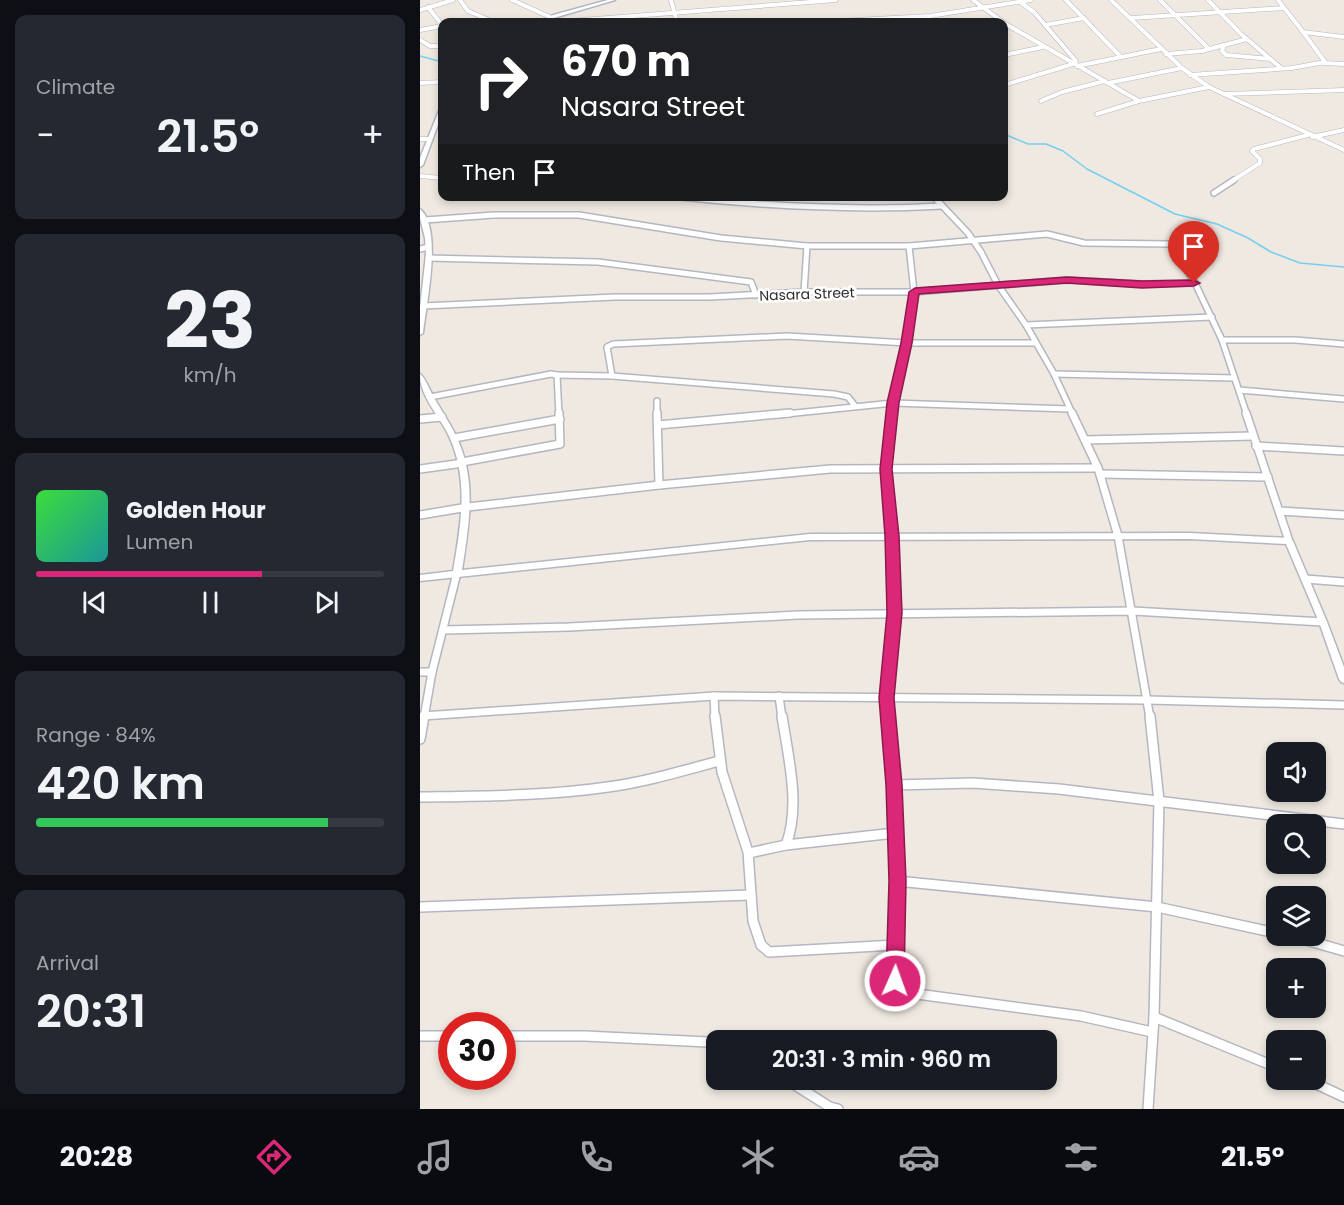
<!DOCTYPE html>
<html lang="en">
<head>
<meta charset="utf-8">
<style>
	:root { --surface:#171b24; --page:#242831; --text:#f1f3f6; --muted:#9ea1a6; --line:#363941; --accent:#db2777 }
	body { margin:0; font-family:Poppins,sans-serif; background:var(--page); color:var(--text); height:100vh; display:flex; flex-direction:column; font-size:22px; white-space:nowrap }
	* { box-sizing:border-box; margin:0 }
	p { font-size:20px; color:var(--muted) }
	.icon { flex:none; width:33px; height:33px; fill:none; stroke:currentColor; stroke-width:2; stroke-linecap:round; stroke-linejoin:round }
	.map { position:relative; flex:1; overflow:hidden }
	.details { display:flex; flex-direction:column; gap:15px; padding:15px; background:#0d0f14; width:420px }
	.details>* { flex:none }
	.hud { position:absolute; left:18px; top:18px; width:570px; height:183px; border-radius:12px; box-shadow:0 3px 9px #0003; background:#202124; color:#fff; overflow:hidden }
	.fabs { position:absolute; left:846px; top:742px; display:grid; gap:12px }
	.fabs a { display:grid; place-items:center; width:60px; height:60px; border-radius:12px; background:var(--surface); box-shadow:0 3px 9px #0003; font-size:30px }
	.speed { position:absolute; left:18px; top:1012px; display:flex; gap:12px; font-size:30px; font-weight:700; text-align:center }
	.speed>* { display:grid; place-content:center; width:78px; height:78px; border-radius:50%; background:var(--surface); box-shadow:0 3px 9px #0003; line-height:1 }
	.speed .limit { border:9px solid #d22; background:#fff; color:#111 }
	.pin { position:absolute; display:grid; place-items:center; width:51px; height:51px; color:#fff; margin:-62px -26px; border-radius:50% 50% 50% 0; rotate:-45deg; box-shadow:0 0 6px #0007 }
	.pin .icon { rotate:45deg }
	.me { position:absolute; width:66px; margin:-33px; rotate:2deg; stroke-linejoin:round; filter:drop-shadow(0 0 4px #0008) }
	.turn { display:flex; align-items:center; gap:21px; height:126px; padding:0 24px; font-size:27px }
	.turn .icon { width:78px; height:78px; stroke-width:2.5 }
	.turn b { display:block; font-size:42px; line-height:51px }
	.then { display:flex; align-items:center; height:57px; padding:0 24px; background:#0003; gap:12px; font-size:22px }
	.big { font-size:45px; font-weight:600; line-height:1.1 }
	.details .tile { flex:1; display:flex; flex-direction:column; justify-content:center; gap:9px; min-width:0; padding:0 21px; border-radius:12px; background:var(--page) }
	.details .dial { align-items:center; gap:0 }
	.dial b { font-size:78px; line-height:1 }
	.song { display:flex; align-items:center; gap:18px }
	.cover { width:72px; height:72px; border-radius:9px; background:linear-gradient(135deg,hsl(120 70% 55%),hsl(180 70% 35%)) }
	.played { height:6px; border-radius:3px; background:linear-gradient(90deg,var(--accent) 65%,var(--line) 65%) }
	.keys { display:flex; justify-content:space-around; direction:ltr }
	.heat { display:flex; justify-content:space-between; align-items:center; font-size:33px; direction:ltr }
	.charge { height:9px; border-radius:4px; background:linear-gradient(90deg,#34c759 84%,var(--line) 0) }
	.trip { position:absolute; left:286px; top:1030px; width:351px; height:60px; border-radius:12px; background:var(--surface); box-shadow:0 3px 9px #0003; font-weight:600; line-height:60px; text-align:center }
	.menu { display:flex; height:96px; justify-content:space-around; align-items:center; background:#090b0e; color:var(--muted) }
	.menu .icon { width:42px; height:42px }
	.menu .active { color:var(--accent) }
	.menu b { font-size:27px; color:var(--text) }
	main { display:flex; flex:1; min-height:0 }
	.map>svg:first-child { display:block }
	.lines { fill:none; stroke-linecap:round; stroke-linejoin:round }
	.stream { stroke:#75cff0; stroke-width:1.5 }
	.minor-far3-casing { stroke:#b4b7c1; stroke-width:5 }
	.minor-far2-casing { stroke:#b4b7c1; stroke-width:8 }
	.minor-far1-casing { stroke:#b4b7c1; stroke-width:10 }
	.minor-casing { stroke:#b4b7c1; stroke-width:12 }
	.tertiary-casing { stroke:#b4b7c1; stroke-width:3 }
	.minor-far3 { stroke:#fff; stroke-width:4 }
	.minor-far2 { stroke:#fff; stroke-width:5 }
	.minor-far1 { stroke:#fff; stroke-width:7 }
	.minor { stroke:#fff; stroke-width:9 }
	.tertiary { fill:#fff; fill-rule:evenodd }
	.route { fill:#db2777; stroke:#8e194d; stroke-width:1.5 }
	.labels { text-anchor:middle; stroke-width:5; stroke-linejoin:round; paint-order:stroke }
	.far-street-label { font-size:14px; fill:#2e2e2e; stroke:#fff }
</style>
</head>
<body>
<main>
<section class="details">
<div class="tile"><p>Climate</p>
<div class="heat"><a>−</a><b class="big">21.5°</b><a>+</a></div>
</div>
<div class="tile dial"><b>23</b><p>km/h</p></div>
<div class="tile">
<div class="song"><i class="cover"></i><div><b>Golden Hour</b><p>Lumen</p></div></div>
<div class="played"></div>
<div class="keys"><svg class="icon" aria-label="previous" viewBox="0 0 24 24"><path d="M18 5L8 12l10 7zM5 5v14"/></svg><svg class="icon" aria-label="pause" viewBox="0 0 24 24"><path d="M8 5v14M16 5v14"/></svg><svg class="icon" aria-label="next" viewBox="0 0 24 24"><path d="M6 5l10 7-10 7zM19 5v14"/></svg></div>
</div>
<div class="tile"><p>Range · 84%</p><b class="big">420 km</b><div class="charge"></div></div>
<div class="tile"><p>Arrival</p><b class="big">20:31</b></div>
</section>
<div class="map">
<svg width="924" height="1109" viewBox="0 0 924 1109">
	<rect width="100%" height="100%" fill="#efe9e1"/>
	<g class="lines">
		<!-- stream -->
		<g class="stream">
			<path d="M0 56 22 62"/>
			<path d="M584 134 608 144H626L643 151 667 169 755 214 797 224 828 238 851 252 880 263 924 267"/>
		</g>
		<defs>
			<g id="minor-far3">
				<path d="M40 0 48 11 74 22"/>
				<path d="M92 0 130 17"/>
				<path d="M251 0 257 22"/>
				<path d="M553 0 583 22"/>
				<path d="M646 0 700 56"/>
				<path d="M691 0 762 68 789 87 924 150"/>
				<path d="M740 0 789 49"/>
				<path d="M788 0 821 34 861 68"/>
				<path d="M858 0 883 32 924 37"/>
				<path d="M8 7 22 25"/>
				<path d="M0 10 33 0"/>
				<path d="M712 18 864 8"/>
				<path d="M137 22 416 0"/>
				<path d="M399 22 510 16 611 0"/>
				<path d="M584 23 719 101"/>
				<path d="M625 25 664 18"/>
				<path d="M0 30 22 26"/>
				<path d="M0 40 10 46H22"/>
				<path d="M804 45 802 51 806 55 851 59"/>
				<path d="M746 54 782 51 827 39"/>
				<path d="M584 55 623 47"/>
				<path d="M903 63 924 64"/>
				<path d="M657 66 741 49"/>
				<path d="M770 75 872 68 905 62 883 32"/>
				<path d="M0 83 22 82"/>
				<path d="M688 83 762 68"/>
				<path d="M584 85 653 64 656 61 614 12 600 2"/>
				<path d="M804 94 924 90"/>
				<path d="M621 101 642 92 685 81"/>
				<path d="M677 114 719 101 789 87"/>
				<path d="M892 137 924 130"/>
				<path d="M0 139H10"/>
				<path d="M0 176 22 178"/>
				<path d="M812 181 840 163V159L832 151 834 149 888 135"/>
			</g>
			<g id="minor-far2">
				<path d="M794 193 814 180"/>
				<path d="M252 196C342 206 431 211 522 206"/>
				<path d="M513 196 548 233 561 252 578 285 606 325 634 374 653 415"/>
				<path d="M5 220 74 215H159L301 238 387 246H489L627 234 664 243 750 244 775 283 802 340 827 415"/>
				<path d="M0 249 8 247"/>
				<path d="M8 258 178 262 331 282 336 295"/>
				<path d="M384 292 387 246"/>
				<path d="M3 306 195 297H290L384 292H494L647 280 722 284 775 283"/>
				<path d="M606 325 792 317"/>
				<path d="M802 340H875L924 344"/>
				<path d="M634 374 814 378"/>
				<path d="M137 375 192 376 414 394 428 397 435 406"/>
				<path d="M192 376 187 347 193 344 367 336 487 343H616"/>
				<path d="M819 390 924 399"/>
				<path d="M10 397 131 374 137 375 139 415"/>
				<path d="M237 401V415"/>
				<path d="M356 415 473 403 650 409"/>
				<path d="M472 415 487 343 494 292 489 246"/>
			</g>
			<g id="minor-far1">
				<path d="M237 413 239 485"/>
				<path d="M652 413 678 468 698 536 730 718"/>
				<path d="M826 413 869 541"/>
				<path d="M0 419 22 417"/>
				<path d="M238 425 370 413"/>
				<path d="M34 438 140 419"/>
				<path d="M665 440 833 436"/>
				<path d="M836 446 924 451"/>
				<path d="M42 462 140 444 139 413"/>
				<path d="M0 469 43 463"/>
				<path d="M680 474 848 477"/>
				<path d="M860 511 924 515"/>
				<path d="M0 515 48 507 239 485 410 469 678 468"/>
				<path d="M886 579 924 582"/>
				<path d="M23 630 149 627 378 615 713 611 903 622"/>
				<path d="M0 672H12"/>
				<path d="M294 696 295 718"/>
				<path d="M359 696 362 718"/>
				<path d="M3 716 294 696 728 700 924 705"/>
				<path d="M4 718 12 672 37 573"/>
				<path d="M468 718 466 697 474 613 472 536 466 469 472 413"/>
			</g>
			<g id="minor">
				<path d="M295 716 302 772 328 852 333 921 341 945 349 952 476 945"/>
				<path d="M468 716C476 805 477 892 475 981L485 991 497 994 661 1016 732 1032"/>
				<path d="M0 739 4 716"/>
				<path d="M474 785 553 783 639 789 924 824"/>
				<path d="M0 797C62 796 126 796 188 787 225 782 262 771 299 761"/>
				<path d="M366 845 475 833"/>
				<path d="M329 853 366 845C381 805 368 757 362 716"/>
				<path d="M477 881 737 907 856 933"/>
				<path d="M0 907 330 895"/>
				<path d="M872 936 924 951"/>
				<path d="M734 1017 856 1067"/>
				<path d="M0 1036H32"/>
				<path d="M82 1036H165L288 1042 297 1045"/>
				<path d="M367 1080 410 1107 418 1109"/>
				<path d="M888 1080 924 1097"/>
				<path d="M728 1109 734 1017 739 801 730 716"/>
			</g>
			<g id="tertiary">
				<path d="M188 0H195L137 17 124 22H119L133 15Z"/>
				<path d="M20 108H22V114L3 165 0 167V158Z"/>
				<path d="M0 209C23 228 6 305 3 333L0 335V308L6 254 5 238 0 218Z"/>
				<path d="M0 374C6 378 11 394 16 401 23 413 31 425 37 438 57 481 49 525 42 570L390 534 770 533 869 538 873 541 907 622 924 667V683L921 682 919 679 899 622 866 544 770 539 390 540 0 581V575L33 571C41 525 49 479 29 436 19 415 0 397 0 374Z"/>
			</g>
		</defs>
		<!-- minor-far3 casing -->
		<use href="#minor-far3" class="minor-far3-casing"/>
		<!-- minor-far2 casing -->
		<use href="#minor-far2" class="minor-far2-casing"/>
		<!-- minor-far1 casing -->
		<use href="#minor-far1" class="minor-far1-casing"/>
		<!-- minor casing -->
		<use href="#minor" class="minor-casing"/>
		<!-- tertiary casing -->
		<use href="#tertiary" class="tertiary-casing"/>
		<!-- minor-far3 -->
		<use href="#minor-far3" class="minor-far3"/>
		<!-- minor-far2 -->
		<use href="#minor-far2" class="minor-far2"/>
		<!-- minor-far1 -->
		<use href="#minor-far1" class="minor-far1"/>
		<!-- minor -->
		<use href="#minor" class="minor"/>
		<!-- tertiary -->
		<use href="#tertiary" class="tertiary"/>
	</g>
	<!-- route -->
	<path class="route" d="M647 277 722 281 774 280 780 283 774 286 722 288 647 283 499 294 492 343 479 403 472 469 479 536 482 613 474 698 482 785 486 881 484 981 482 988 475 991 468 988 466 981 469 881 466 785 459 698 467 613 465 536 460 469 467 403 481 343 489 292 495 288Z"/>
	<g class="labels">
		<!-- far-street labels -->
		<g class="far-street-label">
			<text transform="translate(387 294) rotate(-2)" y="5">Nasara Street</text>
		</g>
	</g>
</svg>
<div class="fabs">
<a><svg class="icon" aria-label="sound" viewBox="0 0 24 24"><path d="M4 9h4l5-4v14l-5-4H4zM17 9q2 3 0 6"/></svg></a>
<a><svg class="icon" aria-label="search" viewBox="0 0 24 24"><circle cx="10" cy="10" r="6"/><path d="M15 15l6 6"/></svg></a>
<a><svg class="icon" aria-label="layers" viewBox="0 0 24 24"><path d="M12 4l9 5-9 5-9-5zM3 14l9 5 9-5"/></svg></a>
<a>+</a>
<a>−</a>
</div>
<div class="speed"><div class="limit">30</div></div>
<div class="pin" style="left:774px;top:283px;background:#d93025"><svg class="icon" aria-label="arrive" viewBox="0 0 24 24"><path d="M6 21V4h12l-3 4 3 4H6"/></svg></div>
<svg class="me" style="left:475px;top:981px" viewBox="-20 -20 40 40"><circle r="17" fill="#db2777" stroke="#fff" stroke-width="3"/><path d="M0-11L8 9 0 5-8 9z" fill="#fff"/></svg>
<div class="trip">20:31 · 3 min · 960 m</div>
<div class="hud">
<div class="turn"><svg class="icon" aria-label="right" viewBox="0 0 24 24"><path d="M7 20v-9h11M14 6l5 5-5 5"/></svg><div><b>670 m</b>Nasara Street</div></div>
<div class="then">Then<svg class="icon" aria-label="arrive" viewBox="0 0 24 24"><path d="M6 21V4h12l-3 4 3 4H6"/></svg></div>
</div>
</div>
</main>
<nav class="menu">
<b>20:28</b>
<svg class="icon active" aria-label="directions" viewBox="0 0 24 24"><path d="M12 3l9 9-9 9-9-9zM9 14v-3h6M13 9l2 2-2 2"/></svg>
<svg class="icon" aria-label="music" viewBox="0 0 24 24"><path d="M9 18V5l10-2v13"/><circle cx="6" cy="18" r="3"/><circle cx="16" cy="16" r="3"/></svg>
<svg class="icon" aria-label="phone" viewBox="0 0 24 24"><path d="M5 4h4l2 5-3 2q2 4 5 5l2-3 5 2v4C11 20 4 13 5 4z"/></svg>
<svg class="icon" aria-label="climate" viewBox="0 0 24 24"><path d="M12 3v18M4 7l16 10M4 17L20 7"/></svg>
<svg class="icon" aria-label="car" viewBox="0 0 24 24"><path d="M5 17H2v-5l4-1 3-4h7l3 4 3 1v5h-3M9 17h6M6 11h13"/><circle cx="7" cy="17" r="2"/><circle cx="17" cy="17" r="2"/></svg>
<svg class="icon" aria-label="filters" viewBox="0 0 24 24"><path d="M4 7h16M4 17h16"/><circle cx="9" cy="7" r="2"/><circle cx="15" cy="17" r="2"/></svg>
<b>21.5°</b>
</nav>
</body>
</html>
